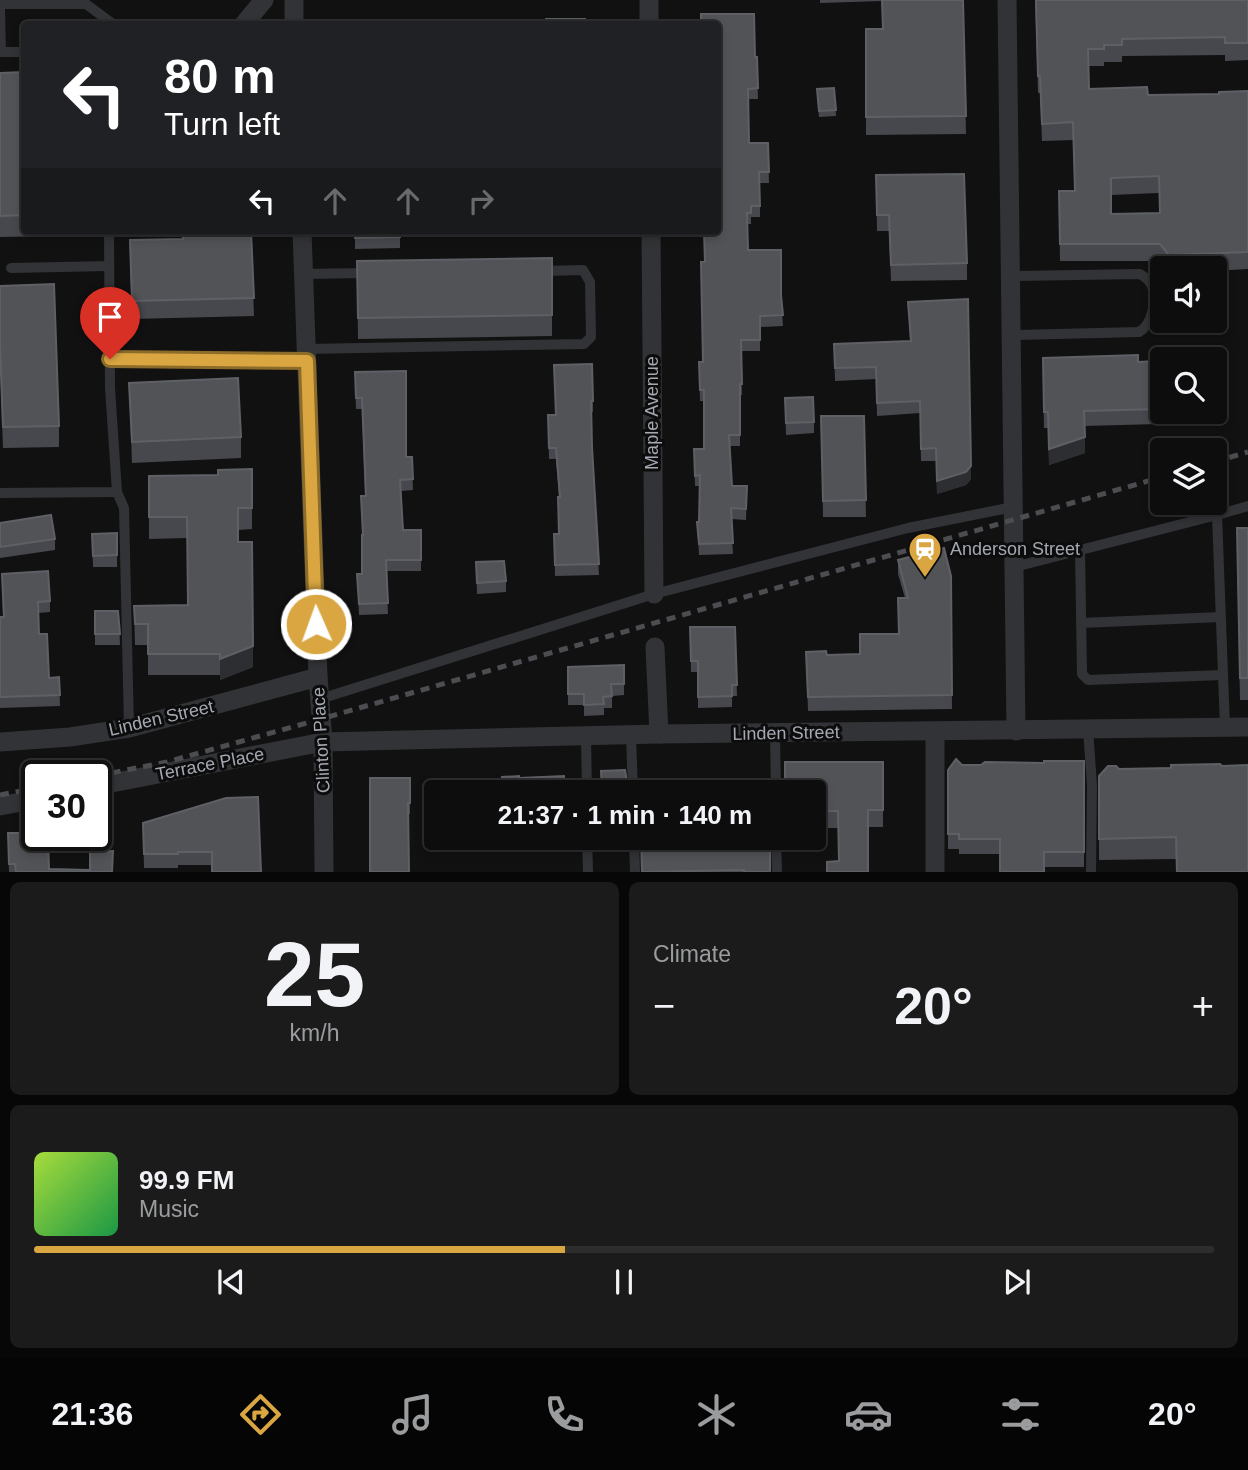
<!DOCTYPE html>
<html lang="en">
<head>
<meta charset="utf-8">
<style>
	:root { --surface:#0d0d0e; --page:#1b1b1c; --text:#f1f3f6; --muted:#9a9c9e; --line:#2d2d2e; --accent:#d9a641 }
	body { margin:0; font-family:Arial,sans-serif; background:var(--page); color:var(--text); height:100vh; display:flex; flex-direction:column; font-size:26px; white-space:nowrap }
	* { box-sizing:border-box; margin:0 }
	p { font-size:23px; color:var(--muted) }
	.icon { flex:none; width:38px; height:38px; fill:none; stroke:currentColor; stroke-width:2; stroke-linecap:round; stroke-linejoin:round }
	.map { position:relative; height:872px; overflow:hidden }
	.side { display:flex; flex-direction:column; gap:10px; padding:10px; background:#070708; flex:1 }
	.side>* { flex:none }
	.hud { position:absolute; left:21px; top:21px; width:700px; height:214px; border-radius:7px; box-shadow:0 4px 10px #0003,0 0 0 2px var(--line); background:#202124; color:#fff; overflow:hidden }
	.buttons { position:absolute; left:1150px; top:256px; display:grid; gap:14px }
	.buttons a { display:grid; place-items:center; width:77px; height:77px; border-radius:7px; background:var(--surface); box-shadow:0 4px 10px #0003,0 0 0 2px var(--line); font-size:35px }
	.speed { position:absolute; left:21px; top:760px; display:flex; gap:14px; font-size:35px; font-weight:700; text-align:center }
	.speed>* { display:grid; place-content:center; width:91px; height:91px; border-radius:50%; background:var(--surface); box-shadow:0 4px 10px #0003,0 0 0 2px var(--line); line-height:1 }
	.speed .limit { border:4px solid #111; border-radius:10px; background:#fff; color:#111 }
	.pin { position:absolute; display:grid; place-items:center; width:60px; height:60px; color:#fff; margin:-72px -30px; border-radius:50% 50% 50% 0; rotate:-45deg; box-shadow:0 0 7px #0007 }
	.pin .icon { rotate:45deg }
	.me { position:absolute; width:77px; margin:-38px; rotate:358deg; stroke-linejoin:round; filter:drop-shadow(0 0 5px #0008) }
	.turn { display:flex; align-items:center; gap:24px; height:147px; padding:0 28px; font-size:32px }
	.turn .icon { width:91px; height:91px; stroke-width:2.5 }
	.turn b { display:block; font-size:49px; line-height:60px }
	.lanes { display:flex; align-items:center; height:66px; padding:0 28px; background:#0003; justify-content:center; gap:35px; direction:ltr }
	.lanes .off { opacity:.35 }
	.big { font-size:52px; font-weight:600; line-height:1.1 }
	.side .tile { flex:1; display:flex; flex-direction:column; justify-content:center; gap:10px; min-width:0; padding:0 24px; border-radius:10px; background:var(--page) }
	.side .dial { align-items:center; gap:0 }
	.dial b { font-size:91px; line-height:1 }
	.song { display:flex; align-items:center; gap:21px }
	.cover { width:84px; height:84px; border-radius:10px; background:linear-gradient(135deg,hsl(80 70% 55%),hsl(140 70% 35%)) }
	.played { height:7px; border-radius:4px; background:linear-gradient(90deg,var(--accent) 45%,var(--line) 45%) }
	.keys { display:flex; justify-content:space-around; direction:ltr }
	.heat { display:flex; justify-content:space-between; align-items:center; font-size:38px; direction:ltr }
	.side .tiles { flex:1; display:grid; gap:10px; grid-template-columns:1fr 1fr }
	.tile:last-child { grid-column:span 2 }
	.trip { position:absolute; left:424px; top:780px; width:402px; height:70px; border-radius:7px; background:var(--surface); box-shadow:0 4px 10px #0003,0 0 0 2px var(--line); font-weight:600; line-height:70px; text-align:center }
	.menu { display:flex; height:112px; justify-content:space-around; align-items:center; background:#050506; color:var(--muted) }
	.menu .icon { width:49px; height:49px }
	.menu .selected { color:var(--accent) }
	.menu b { font-size:32px; color:var(--text) }
	.map>svg:first-child { display:block }
	.lines { fill:none; stroke-linecap:round; stroke-linejoin:round }
	.service { stroke:#323336; stroke-width:10 }
	.minor { stroke:#323336; stroke-width:19 }
	.rail { stroke:#4b4d51; stroke-width:5; stroke-dasharray:9 7; stroke-linecap:butt }
	.wall { fill:#47484d; fill-rule:evenodd }
	.shaded-wall { fill:#2d2e31 }
	.building { fill:#515357; stroke:#5e6065; stroke-width:2; fill-rule:evenodd }
	.route-casing { stroke:#8d6c2a; stroke-width:18 }
	.route { stroke:#d9a641; stroke-width:12 }
	.labels { text-anchor:middle; stroke-width:6; stroke-linejoin:round; paint-order:stroke }
	.street-label { font-size:18px; fill:#a4a8b1; stroke:#0c0c0d }
	.poi-label { font-size:18px; fill:#a4a8b1; stroke:#0c0c0d; text-anchor:start }
</style>
</head>
<body>
<div class="map">
<svg width="1248" height="872" viewBox="0 0 1248 872">
	<rect width="100%" height="100%" fill="#111112"/>
	<g class="lines">
		<!-- service -->
		<g class="service">
			<path d="M0 52H24"/>
			<path d="M1 52 0 8 2 4H86L113 24"/>
			<path d="M11 268 109 266"/>
			<path d="M303 274 369 273"/>
			<path d="M1011 276 1140 274C1145 277 1150 281 1152 286 1157 300 1152 325 1139 332L1011 335"/>
			<path d="M306 349 584 344 591 337 590 282 583 270 542 271"/>
			<path d="M110 359 307 361"/>
			<path d="M117 492 124 508 129 728"/>
			<path d="M0 493 117 492 110 388 109 231"/>
			<path d="M1217 515 1248 506"/>
			<path d="M1080 550 1082 674 1088 680 1223 675"/>
			<path d="M1014 567 1217 515 1225 727"/>
			<path d="M1081 623 1220 617"/>
			<path d="M320 699 654 594 908 528 1013 507"/>
			<path d="M1088 729 1092 785 1091 872"/>
			<path d="M775 733 776 793"/>
			<path d="M631 735 633 793"/>
			<path d="M586 736 587 793"/>
			<path d="M587 838 588 872"/>
			<path d="M634 838 635 872"/>
			<path d="M776 838 777 872"/>
		</g>
		<!-- minor -->
		<g class="minor">
			<path d="M294 0V24"/>
			<path d="M649 0V24"/>
			<path d="M1007 0 1016 731"/>
			<path d="M244 24 264 0"/>
			<path d="M302 231 318 677 323 742 324 872"/>
			<path d="M651 231 654 594"/>
			<path d="M655 647 659 734"/>
			<path d="M935 732V872"/>
			<path d="M0 742 70 737 129 728 318 677"/>
			<path d="M96 786 323 742 659 734 1248 727"/>
			<path d="M0 806 37 799"/>
		</g>
		<!-- rail -->
		<g class="rail">
			<path d="M1214 462 1248 452"/>
			<path d="M96 776 167 762 321 719 1162 477"/>
			<path d="M0 795 37 788"/>
		</g>
	</g>
	<!-- wall -->
	<g class="wall">
		<path d="M820 0H963L966 134 866 135V29H883L882 1 820 3Z"/>
		<path d="M1035 0H1248V60L1225 61V55L1122 56V62H1104V66H1088L1089 89 1148 95 1219 94 1248 91V269L1214 271V268H1166L1160 261H1060L1059 191H1075L1073 140 1042 141 1040 93H1038ZM1159 193 1160 213 1111 214V195Z"/>
		<path d="M755 57H757L758 99H748L749 143H768L769 183H760V217H751V224H748V250L781 296 783 326 760 327V351H741L742 395H740V446H730L732 486H747L746 520 731 519 733 554 699 555 697 522H699L700 486H695L694 449H704V401H700L699 362H703L705 262Z"/>
		<path d="M24 72V231H56V236L0 237V73Z"/>
		<path d="M834 88 836 116 819 117 817 95Z"/>
		<path d="M876 175 967 263V280L891 281 889 231H877Z"/>
		<path d="M182 231H251L254 316 132 319 130 258 182 239Z"/>
		<path d="M355 231H400V248L355 249Z"/>
		<path d="M552 258V336L358 339 357 261Z"/>
		<path d="M0 286 59 426V447L3 448 0 366Z"/>
		<path d="M908 302 971 479 966 485 937 494 936 461H921L920 413 877 416 876 379 835 381 834 344 910 341Z"/>
		<path d="M1138 362 1159 409V424L1084 426 1085 453 1049 465 1048 428H1044L1043 373Z"/>
		<path d="M355 372 406 457H412L413 490 401 491 403 530H421V571H386L388 614 359 615 357 574H362L363 535 361 496H365L362 409H356Z"/>
		<path d="M129 383 241 437V458L132 463Z"/>
		<path d="M785 398 814 422V433L786 435Z"/>
		<path d="M593 401V412H591L592 447 599 575 555 576 554 534H559V497L556 459H549L548 415H555Z"/>
		<path d="M821 416H864L866 517H823Z"/>
		<path d="M252 469V529L238 530V542L253 667 220 680V675H148V645H135L134 606 188 605 187 538 149 539V476L218 475Z"/>
		<path d="M0 523 55 539V550L0 558Z"/>
		<path d="M1248 528V700H1240L1237 549Z"/>
		<path d="M117 533V567H93L92 534Z"/>
		<path d="M898 560 951 576 952 709 808 711 806 652 827 655 860 654 899 634 905 598 898 574Z"/>
		<path d="M476 562 506 581V592L477 594Z"/>
		<path d="M2 574 50 601V612L38 613 39 634 49 678 59 677 60 706 0 708V617H3Z"/>
		<path d="M95 611 119 616 120 645H95Z"/>
		<path d="M690 627H735L737 696H732V707L698 708V672H691Z"/>
		<path d="M568 667 624 684V695L612 696V708H604V715L584 716V705H568Z"/>
		<path d="M1084 761V867H1044L1000 854H959V849H948V770L962 765Z"/>
		<path d="M883 762V827H868L839 861 838 828H814V793H601V771L627 783 668 790 742 788 775 783Z"/>
		<path d="M1222 766 1176 859 1099 860V776L1119 769Z"/>
		<path d="M410 778V814H408L370 872Z"/>
		<path d="M226 798 212 865H178V868H144L143 823Z"/>
		<path d="M8 833 26 842 49 869 112 872H9Z"/>
		<path d="M641 838 770 872H641Z"/>
	</g>
	<!-- shaded-wall -->
	<g class="shaded-wall">
		<path d="M1085 437V453L1049 465V449Z"/>
		<path d="M971 466V479L966 485 937 494V481Z"/>
		<path d="M253 646V667L220 680V659Z"/>
	</g>
	<!-- building -->
	<g class="building">
		<path d="M882 0H963L966 116 866 117V29H883Z"/>
		<path d="M1036 0H1248V43H1225V37L1122 39V45H1104V49H1088L1089 89 1147 87 1148 95 1219 94V92L1248 91V252L1169 255 1160 244H1060L1059 191H1075L1073 122 1042 124 1040 76H1038ZM1159 176 1160 213 1111 214V178Z"/>
		<path d="M701 14H754L755 57H757L758 88 748 89 749 143H768L769 172H759L760 206H751V213H747L748 250H781V295L783 315 760 316V340H741L742 384H740V435H729L732 486H747L746 509 731 508 733 543 699 544 697 522H699L700 475 695 476 694 449H704V390H700L699 362H703L701 262H705L704 231H718V24H701Z"/>
		<rect x="546" y="19" width="39" height="5"/>
		<path d="M24 72V215L0 216V73Z"/>
		<path d="M834 88 836 110 819 111 817 89Z"/>
		<path d="M964 174 967 263 891 265 889 215H877L876 175Z"/>
		<path d="M182 231H251L254 298 132 301 130 240 183 239Z"/>
		<path d="M355 231H400V237L355 238Z"/>
		<path d="M552 258V315L358 318 357 261Z"/>
		<path d="M54 284 59 426 3 427 0 345V286Z"/>
		<path d="M968 299 971 466 966 472 937 481 936 448 921 449 920 401 877 403 876 367 835 368 834 344 911 341 908 302Z"/>
		<path d="M1138 355V362L1157 361 1159 409 1084 411 1085 437 1049 449 1048 412H1044L1043 358Z"/>
		<path d="M592 364 593 401H591L592 447 599 564 555 565 554 534H559L558 497H560L556 448H549L548 415H556L554 365Z"/>
		<path d="M406 371V457H412L413 479 400 480 403 530H421V560H386L388 603 359 604 357 574H362V535H363L361 496H366L362 398H356L355 372Z"/>
		<path d="M238 378 241 437 132 442 129 383Z"/>
		<path d="M813 397 814 422 786 423 785 398Z"/>
		<path d="M821 416H864L866 500 823 501Z"/>
		<path d="M252 469V508H238V542H252L253 646 220 659V654H148V624H135L134 606 188 605 187 517H149V476L218 475V470Z"/>
		<path d="M51 515 55 539 0 547V523Z"/>
		<path d="M1237 528H1248V678H1240Z"/>
		<path d="M117 533V555L93 556 92 534Z"/>
		<path d="M944 548 951 576 952 695 808 697 806 652 826 651 827 655 860 654V634H899L898 598H908L898 560Z"/>
		<path d="M504 561 506 581 477 583 476 562Z"/>
		<path d="M48 571 50 601 38 602 39 634H47L49 678 59 677 60 695 0 697V617H4L2 574Z"/>
		<path d="M95 611H118L120 634H95Z"/>
		<path d="M690 627H735L737 685H732V696L698 697V661H691Z"/>
		<path d="M624 665V684H611L612 696 603 697 604 704 584 705V694H568V667Z"/>
		<path d="M956 759 962 765H981L985 762 1044 763V761H1084V852H1044V872H1000V839H959V834H948V770Z"/>
		<path d="M785 762H883V810H868V872H827V862L839 861 838 811H814V793H602L601 771 625 770 627 783 668 782V790L742 788V782L771 781 775 783 785 781Z"/>
		<path d="M1220 764 1222 766 1248 765V872H1177L1176 837 1099 839V776L1108 766H1116L1119 769 1171 768V765Z"/>
		<path d="M519 776V778L564 776V793H476V784L503 782 502 777Z"/>
		<path d="M370 778H410V803H408L409 872H370Z"/>
		<path d="M258 797 261 872H212V852H178V854H144L143 823 226 798Z"/>
		<path d="M8 833H26V842H48L49 869 90 870V852L113 851 112 872H16L15 864H9Z"/>
		<path d="M641 838H770V872H744V870L642 872Z"/>
	</g>
	<g class="lines">
		<defs>
			<path id="route" d="M110 359 307 361 316 624"/>
		</defs>
		<!-- route casing -->
		<use href="#route" class="route-casing"/>
		<!-- route -->
		<use href="#route" class="route"/>
	</g>
	<!-- icons -->
	<defs>
		<symbol id="station-pin" viewBox="-11 -11 22 30"><path d="M0 17L-7.5 6A9.5 9.5 0 1 1 7.5 6Z" fill="#d9a641" stroke="#0c0c0d"/><path d="M-3-6H3Q5-6 5-4V2Q5 4 3 4L4.5 6H3L1.5 4h-3L-3 6H-4.5L-3 4Q-5 4-5 2V-4Q-5-6-3-6ZM-3.5-4v3h7v-3ZM-3.5 1v1.5H-2V1ZM2 1v1.5H3.5V1Z" fill="#fff"/></symbol>
	</defs>
	<g fill-rule="evenodd">
		<use href="#station-pin" x="906" y="530" width="38" height="52"/>
	</g>
	<g class="labels">
		<!-- street labels -->
		<g class="street-label">
			<text transform="translate(652 413) rotate(-90)" y="6">Maple Avenue</text>
			<text transform="translate(161 718) rotate(-13)" y="6">Linden Street</text>
			<text transform="translate(786 733) rotate(-1)" y="6">Linden Street</text>
			<text transform="translate(321 740) rotate(-93)" y="6">Clinton Place</text>
			<text transform="translate(210 764) rotate(-11)" y="6">Terrace Place</text>
		</g>
		<!-- poi labels -->
		<g class="poi-label">
			<text x="950" y="555">Anderson Street</text>
		</g>
	</g>
</svg>
<div class="buttons">
<a><svg class="icon" aria-label="sound" viewBox="0 0 24 24"><path d="M4 9h4l5-4v14l-5-4H4zM17 9q2 3 0 6"/></svg></a>
<a><svg class="icon" aria-label="search" viewBox="0 0 24 24"><circle cx="10" cy="10" r="6"/><path d="M15 15l6 6"/></svg></a>
<a><svg class="icon" aria-label="layers" viewBox="0 0 24 24"><path d="M12 4l9 5-9 5-9-5zM3 14l9 5 9-5"/></svg></a>
</div>
<div class="speed"><div class="limit">30</div></div>
<div class="pin" style="left:110px;top:359px;background:#d93025"><svg class="icon" aria-label="arrive" viewBox="0 0 24 24"><path d="M6 21V4h12l-3 4 3 4H6"/></svg></div>
<svg class="me" style="left:316px;top:624px" viewBox="-20 -20 40 40"><circle r="17" fill="#d9a641" stroke="#fff" stroke-width="3"/><path d="M0-11L8 9 0 5-8 9z" fill="#fff"/></svg>
<div class="trip">21:37 · 1 min · 140 m</div>
<div class="hud">
<div class="turn"><svg class="icon" aria-label="left" viewBox="0 0 24 24"><path d="M17 20v-9H6M10 6l-5 5 5 5"/></svg><div><b>80 m</b>Turn left</div></div>
<div class="lanes"><svg class="icon" aria-label="left" viewBox="0 0 24 24"><path d="M17 20v-9H6M10 6l-5 5 5 5"/></svg><svg class="icon off" aria-label="ahead" viewBox="0 0 24 24"><path d="M12 20V5M6 11l6-6 6 6"/></svg><svg class="icon off" aria-label="ahead" viewBox="0 0 24 24"><path d="M12 20V5M6 11l6-6 6 6"/></svg><svg class="icon off" aria-label="right" viewBox="0 0 24 24"><path d="M7 20v-9h11M14 6l5 5-5 5"/></svg></div>
</div>
</div>
<section class="side">
<div class="tiles">
<div class="tile dial"><b>25</b><p>km/h</p></div>
<div class="tile"><p>Climate</p>
<div class="heat"><a>−</a><b class="big">20°</b><a>+</a></div>
</div>
<div class="tile">
<div class="song"><i class="cover"></i><div><b>99.9 FM</b><p>Music</p></div></div>
<div class="played"></div>
<div class="keys"><svg class="icon" aria-label="previous" viewBox="0 0 24 24"><path d="M18 5L8 12l10 7zM5 5v14"/></svg><svg class="icon" aria-label="pause" viewBox="0 0 24 24"><path d="M8 5v14M16 5v14"/></svg><svg class="icon" aria-label="next" viewBox="0 0 24 24"><path d="M6 5l10 7-10 7zM19 5v14"/></svg></div>
</div>
</div>
</section>
<nav class="menu">
<b>21:36</b>
<svg class="icon selected" aria-label="directions" viewBox="0 0 24 24"><path d="M12 3l9 9-9 9-9-9zM9 14v-3h6M13 9l2 2-2 2"/></svg>
<svg class="icon" aria-label="music" viewBox="0 0 24 24"><path d="M9 18V5l10-2v13"/><circle cx="6" cy="18" r="3"/><circle cx="16" cy="16" r="3"/></svg>
<svg class="icon" aria-label="phone" viewBox="0 0 24 24"><path d="M5 4h4l2 5-3 2q2 4 5 5l2-3 5 2v4C11 20 4 13 5 4z"/></svg>
<svg class="icon" aria-label="climate" viewBox="0 0 24 24"><path d="M12 3v18M4 7l16 10M4 17L20 7"/></svg>
<svg class="icon" aria-label="car" viewBox="0 0 24 24"><path d="M5 17H2v-5l4-1 3-4h7l3 4 3 1v5h-3M9 17h6M6 11h13"/><circle cx="7" cy="17" r="2"/><circle cx="17" cy="17" r="2"/></svg>
<svg class="icon" aria-label="filters" viewBox="0 0 24 24"><path d="M4 7h16M4 17h16"/><circle cx="9" cy="7" r="2"/><circle cx="15" cy="17" r="2"/></svg>
<b>20°</b>
</nav>
</body>
</html>
